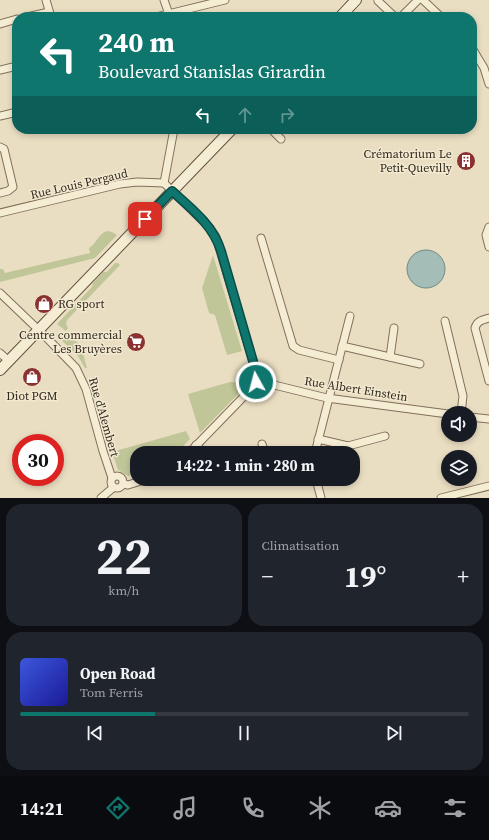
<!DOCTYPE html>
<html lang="fr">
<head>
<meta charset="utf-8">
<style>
	:root { --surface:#171b24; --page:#20242c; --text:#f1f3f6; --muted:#9ea1a6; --line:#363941; --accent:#0f766e }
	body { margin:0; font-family:"Source Serif 4",serif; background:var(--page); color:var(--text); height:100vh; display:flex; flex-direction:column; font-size:15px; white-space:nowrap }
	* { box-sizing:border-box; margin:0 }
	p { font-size:13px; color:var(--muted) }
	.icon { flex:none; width:22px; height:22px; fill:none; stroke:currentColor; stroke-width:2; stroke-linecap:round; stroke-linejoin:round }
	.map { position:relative; height:498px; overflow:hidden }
	.side { display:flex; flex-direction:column; gap:6px; padding:6px; background:#0d0f14; flex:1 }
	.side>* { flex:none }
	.top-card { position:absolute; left:12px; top:12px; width:465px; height:122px; border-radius:16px; box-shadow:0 2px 6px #0003; background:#0f766e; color:#fff; overflow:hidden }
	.controls { position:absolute; left:441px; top:406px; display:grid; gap:8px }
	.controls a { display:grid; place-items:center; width:36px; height:36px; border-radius:50%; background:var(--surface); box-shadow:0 2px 6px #0003; font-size:20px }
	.speed { position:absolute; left:12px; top:434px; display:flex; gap:8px; font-size:20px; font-weight:700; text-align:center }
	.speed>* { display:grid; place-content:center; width:52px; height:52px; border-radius:50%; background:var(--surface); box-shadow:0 2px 6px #0003; line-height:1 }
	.speed .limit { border:6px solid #d22; background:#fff; color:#111 }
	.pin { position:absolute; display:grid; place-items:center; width:34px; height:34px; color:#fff; margin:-17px; border-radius:8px; box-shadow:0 2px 6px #0006 }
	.me { position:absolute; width:44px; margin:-22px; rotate:353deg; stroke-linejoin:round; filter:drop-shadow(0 0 3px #0008) }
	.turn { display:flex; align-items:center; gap:14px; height:84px; padding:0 20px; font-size:18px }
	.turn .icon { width:52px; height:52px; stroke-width:2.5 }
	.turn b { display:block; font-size:28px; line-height:34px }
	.lanes { display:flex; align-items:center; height:38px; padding:0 20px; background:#0003; justify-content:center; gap:20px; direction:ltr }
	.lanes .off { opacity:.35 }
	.big { font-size:30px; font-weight:700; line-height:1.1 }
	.side .widget { flex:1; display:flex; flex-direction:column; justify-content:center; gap:6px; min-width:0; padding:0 14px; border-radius:16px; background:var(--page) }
	.side .dial { align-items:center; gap:0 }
	.dial b { font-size:52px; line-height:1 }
	.song { display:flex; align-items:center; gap:12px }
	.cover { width:48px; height:48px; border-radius:6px; background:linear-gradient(135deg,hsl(230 70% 55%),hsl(240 70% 35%)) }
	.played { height:4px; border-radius:2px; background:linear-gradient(90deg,var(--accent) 30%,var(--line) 30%) }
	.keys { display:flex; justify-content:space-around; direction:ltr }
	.heat { display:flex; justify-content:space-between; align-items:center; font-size:22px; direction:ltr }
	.side .tiles { flex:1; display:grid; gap:6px; grid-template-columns:1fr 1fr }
	.widget:last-child { grid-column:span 2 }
	.trip { position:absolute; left:130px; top:446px; width:230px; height:40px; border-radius:16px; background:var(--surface); box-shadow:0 2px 6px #0003; font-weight:700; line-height:40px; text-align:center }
	.tabs { display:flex; height:64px; justify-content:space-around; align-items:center; background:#090b0e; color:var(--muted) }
	.tabs .icon { width:28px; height:28px }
	.tabs .active { color:var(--accent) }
	.tabs b { font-size:18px; color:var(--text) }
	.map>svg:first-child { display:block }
	.green { fill:#c0c697 }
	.water { fill:#a4bdb6; stroke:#6c8983 }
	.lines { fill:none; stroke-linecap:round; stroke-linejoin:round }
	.minor-casing { stroke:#82705b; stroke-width:9 }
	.secondary-casing { stroke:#63513e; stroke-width:12 }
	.minor { stroke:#f5ecd4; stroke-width:7 }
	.secondary { stroke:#f5ecd4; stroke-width:10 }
	.route-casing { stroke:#0a4d48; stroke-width:10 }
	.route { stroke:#0f766e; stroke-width:7 }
	.labels { text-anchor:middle; stroke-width:3; stroke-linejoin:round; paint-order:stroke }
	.poi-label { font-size:12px; fill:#33281e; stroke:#f2e9d1; text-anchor:end }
	.street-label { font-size:12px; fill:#33281e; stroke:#f2e9d1 }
</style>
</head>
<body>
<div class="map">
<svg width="489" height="498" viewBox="0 0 489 498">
	<rect width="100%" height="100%" fill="#eadec2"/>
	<!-- green -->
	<g class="green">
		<path d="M107 231 112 232 117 235 95 258 0 282V269H3L5 273 90 253 89 248C97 243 98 234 107 231Z"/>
		<path d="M213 255 242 351 227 355 215 315 209 313 202 288Z"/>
		<path d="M115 263H118L120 265 67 320 66 324 68 328 66 331 57 324 92 287 93 283 103 272H107Z"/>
		<path d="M66 332 81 346 87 368H85L78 356 56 335Z"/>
		<path d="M230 382 249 383 200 433 188 394Z"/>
		<path d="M186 431 190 439 176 453H137V473L128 476 118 470 112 452Z"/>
	</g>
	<!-- water -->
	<circle class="water" cx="426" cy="269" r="19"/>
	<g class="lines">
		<defs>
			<g id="minor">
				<path d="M46 0 51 17"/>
				<path d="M164 0 170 17"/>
				<path d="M423 0 441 17"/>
				<path d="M378 1 395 17"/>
				<path d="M27 17 49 12"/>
				<path d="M156 17 225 0"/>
				<path d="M401 17 418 0"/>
				<path d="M0 24 17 19"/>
				<path d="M472 48 484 68 489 84"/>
				<path d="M0 70 17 66"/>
				<path d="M0 116 17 112"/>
				<path d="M271 129 281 139"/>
				<path d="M0 147 4 149 13 187 8 191 0 193"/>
				<path d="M164 183 210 228 216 237 258 378"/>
				<path d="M164 183 174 129"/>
				<path d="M0 213 120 184 137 182 164 183"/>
				<path d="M489 227 486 235 489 247"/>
				<path d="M261 238 293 346 299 350 339 360"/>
				<path d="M0 293 46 337 76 368 86 389 103 451 112 478"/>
				<path d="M489 318C482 320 477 321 475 328L489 381"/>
				<path d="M445 321 463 396 461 413"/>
				<path d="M342 346 420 364"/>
				<path d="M0 353 9 361"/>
				<path d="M390 357 394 328"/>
				<path d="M262 382 327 398 448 414"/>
				<path d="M470 417 489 419"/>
				<path d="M318 439 348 446 385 436"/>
				<path d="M262 444 265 453"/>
				<path d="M196 445 204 453"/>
				<path d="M189 453 257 383V379L259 378 261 379"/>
				<path d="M315 453 350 316"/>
				<circle cx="117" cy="482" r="6"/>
				<path d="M316 479 321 498"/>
				<path d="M123 484 128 485 147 479"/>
				<path d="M101 498 114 487"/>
				<path d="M441 498 489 486"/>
			</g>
			<g id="secondary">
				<path d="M340 17 356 0"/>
				<path d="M0 370 232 129"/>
			</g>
		</defs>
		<!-- minor casing -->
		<use href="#minor" class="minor-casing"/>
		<!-- secondary casing -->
		<use href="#secondary" class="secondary-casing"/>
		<!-- minor -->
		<use href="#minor" class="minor"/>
		<!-- secondary -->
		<use href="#secondary" class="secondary"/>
	</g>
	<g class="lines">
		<defs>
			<path id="route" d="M145 219 172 191C191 208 213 225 221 251L255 368 258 378 256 382"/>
		</defs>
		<!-- route casing -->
		<use href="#route" class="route-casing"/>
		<!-- route -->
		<use href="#route" class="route"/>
	</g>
	<!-- icons -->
	<defs>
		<symbol id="building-disc" viewBox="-11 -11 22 22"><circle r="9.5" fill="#8b3130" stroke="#f2e9d1"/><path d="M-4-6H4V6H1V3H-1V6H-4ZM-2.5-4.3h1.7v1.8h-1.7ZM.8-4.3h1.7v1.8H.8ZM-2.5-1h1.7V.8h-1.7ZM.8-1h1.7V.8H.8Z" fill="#fff"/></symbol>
		<symbol id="shop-disc" viewBox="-11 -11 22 22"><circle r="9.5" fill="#8b3130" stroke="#f2e9d1"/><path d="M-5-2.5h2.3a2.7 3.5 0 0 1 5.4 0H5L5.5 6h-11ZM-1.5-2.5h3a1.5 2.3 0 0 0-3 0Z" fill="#fff"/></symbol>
		<symbol id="supermarket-disc" viewBox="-11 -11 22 22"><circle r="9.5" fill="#8b3130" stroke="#f2e9d1"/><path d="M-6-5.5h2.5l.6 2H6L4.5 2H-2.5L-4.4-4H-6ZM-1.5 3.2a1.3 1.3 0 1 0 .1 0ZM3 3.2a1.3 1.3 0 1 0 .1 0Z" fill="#fff"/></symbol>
	</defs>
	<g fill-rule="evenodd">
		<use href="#building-disc" x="455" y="150" width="22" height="22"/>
		<use href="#shop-disc" x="33" y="293" width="22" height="22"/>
		<use href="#supermarket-disc" x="125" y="331" width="22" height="22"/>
		<use href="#shop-disc" x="21" y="366" width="22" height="22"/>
	</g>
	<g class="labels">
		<!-- poi labels -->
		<g class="poi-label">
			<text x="452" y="158">Crématorium Le<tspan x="452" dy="14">Petit-Quevilly</tspan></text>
			<text x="58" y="308" text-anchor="start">RG sport</text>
			<text x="122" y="339">Centre commercial<tspan x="122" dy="14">Les Bruyères</tspan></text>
			<text x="32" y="400" text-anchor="middle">Diot PGM</text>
		</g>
		<!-- street labels -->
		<g class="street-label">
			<text transform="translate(79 184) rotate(-13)" y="4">Rue Louis Pergaud</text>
			<text transform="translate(356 389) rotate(9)" y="4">Rue Albert Einstein</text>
			<text transform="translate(104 417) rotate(74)" y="4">Rue d'Alembert</text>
		</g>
	</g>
</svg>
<div class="controls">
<a><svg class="icon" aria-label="sound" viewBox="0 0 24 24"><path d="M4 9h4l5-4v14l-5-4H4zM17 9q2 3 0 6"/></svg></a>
<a><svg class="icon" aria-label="layers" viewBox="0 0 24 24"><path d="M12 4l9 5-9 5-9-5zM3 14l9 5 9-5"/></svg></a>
</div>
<div class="speed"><div class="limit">30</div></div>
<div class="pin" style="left:145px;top:219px;background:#d93025"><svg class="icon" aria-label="arrive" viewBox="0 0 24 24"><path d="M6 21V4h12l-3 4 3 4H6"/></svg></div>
<svg class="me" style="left:256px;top:382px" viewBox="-20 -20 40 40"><circle r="17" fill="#0f766e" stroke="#fff" stroke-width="3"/><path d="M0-11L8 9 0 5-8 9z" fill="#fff"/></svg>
<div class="trip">14:22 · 1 min · 280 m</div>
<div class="top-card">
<div class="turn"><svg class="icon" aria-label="left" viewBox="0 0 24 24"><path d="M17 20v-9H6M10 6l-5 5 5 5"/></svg><div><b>240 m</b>Boulevard Stanislas Girardin</div></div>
<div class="lanes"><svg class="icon" aria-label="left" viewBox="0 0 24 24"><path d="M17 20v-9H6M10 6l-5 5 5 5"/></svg><svg class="icon off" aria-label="ahead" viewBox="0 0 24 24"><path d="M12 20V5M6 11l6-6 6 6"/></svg><svg class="icon off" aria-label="right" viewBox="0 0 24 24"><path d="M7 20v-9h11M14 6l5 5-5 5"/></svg></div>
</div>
</div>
<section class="side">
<div class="tiles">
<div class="widget dial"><b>22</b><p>km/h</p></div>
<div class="widget"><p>Climatisation</p>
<div class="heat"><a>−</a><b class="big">19°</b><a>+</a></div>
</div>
<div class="widget">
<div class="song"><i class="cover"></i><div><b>Open Road</b><p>Tom Ferris</p></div></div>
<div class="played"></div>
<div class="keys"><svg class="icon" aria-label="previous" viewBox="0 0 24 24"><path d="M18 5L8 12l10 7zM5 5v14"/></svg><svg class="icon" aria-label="pause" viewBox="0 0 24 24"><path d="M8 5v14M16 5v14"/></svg><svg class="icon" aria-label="next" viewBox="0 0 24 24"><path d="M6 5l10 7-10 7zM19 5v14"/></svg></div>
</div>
</div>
</section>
<nav class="tabs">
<b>14:21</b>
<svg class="icon active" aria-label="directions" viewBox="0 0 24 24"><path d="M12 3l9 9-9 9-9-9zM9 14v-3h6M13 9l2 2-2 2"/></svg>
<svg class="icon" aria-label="music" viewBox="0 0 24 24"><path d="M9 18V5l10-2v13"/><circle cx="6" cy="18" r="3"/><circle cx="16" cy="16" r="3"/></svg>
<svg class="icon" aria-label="phone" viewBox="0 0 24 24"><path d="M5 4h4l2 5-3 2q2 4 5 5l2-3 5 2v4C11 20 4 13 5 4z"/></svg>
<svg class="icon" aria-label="climate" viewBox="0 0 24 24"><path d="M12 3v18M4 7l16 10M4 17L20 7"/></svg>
<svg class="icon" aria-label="car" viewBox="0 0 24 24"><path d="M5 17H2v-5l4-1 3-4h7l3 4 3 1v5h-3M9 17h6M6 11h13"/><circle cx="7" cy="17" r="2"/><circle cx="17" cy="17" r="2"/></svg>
<svg class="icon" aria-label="filters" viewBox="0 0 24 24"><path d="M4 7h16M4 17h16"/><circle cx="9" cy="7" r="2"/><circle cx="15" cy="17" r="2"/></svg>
</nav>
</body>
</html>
